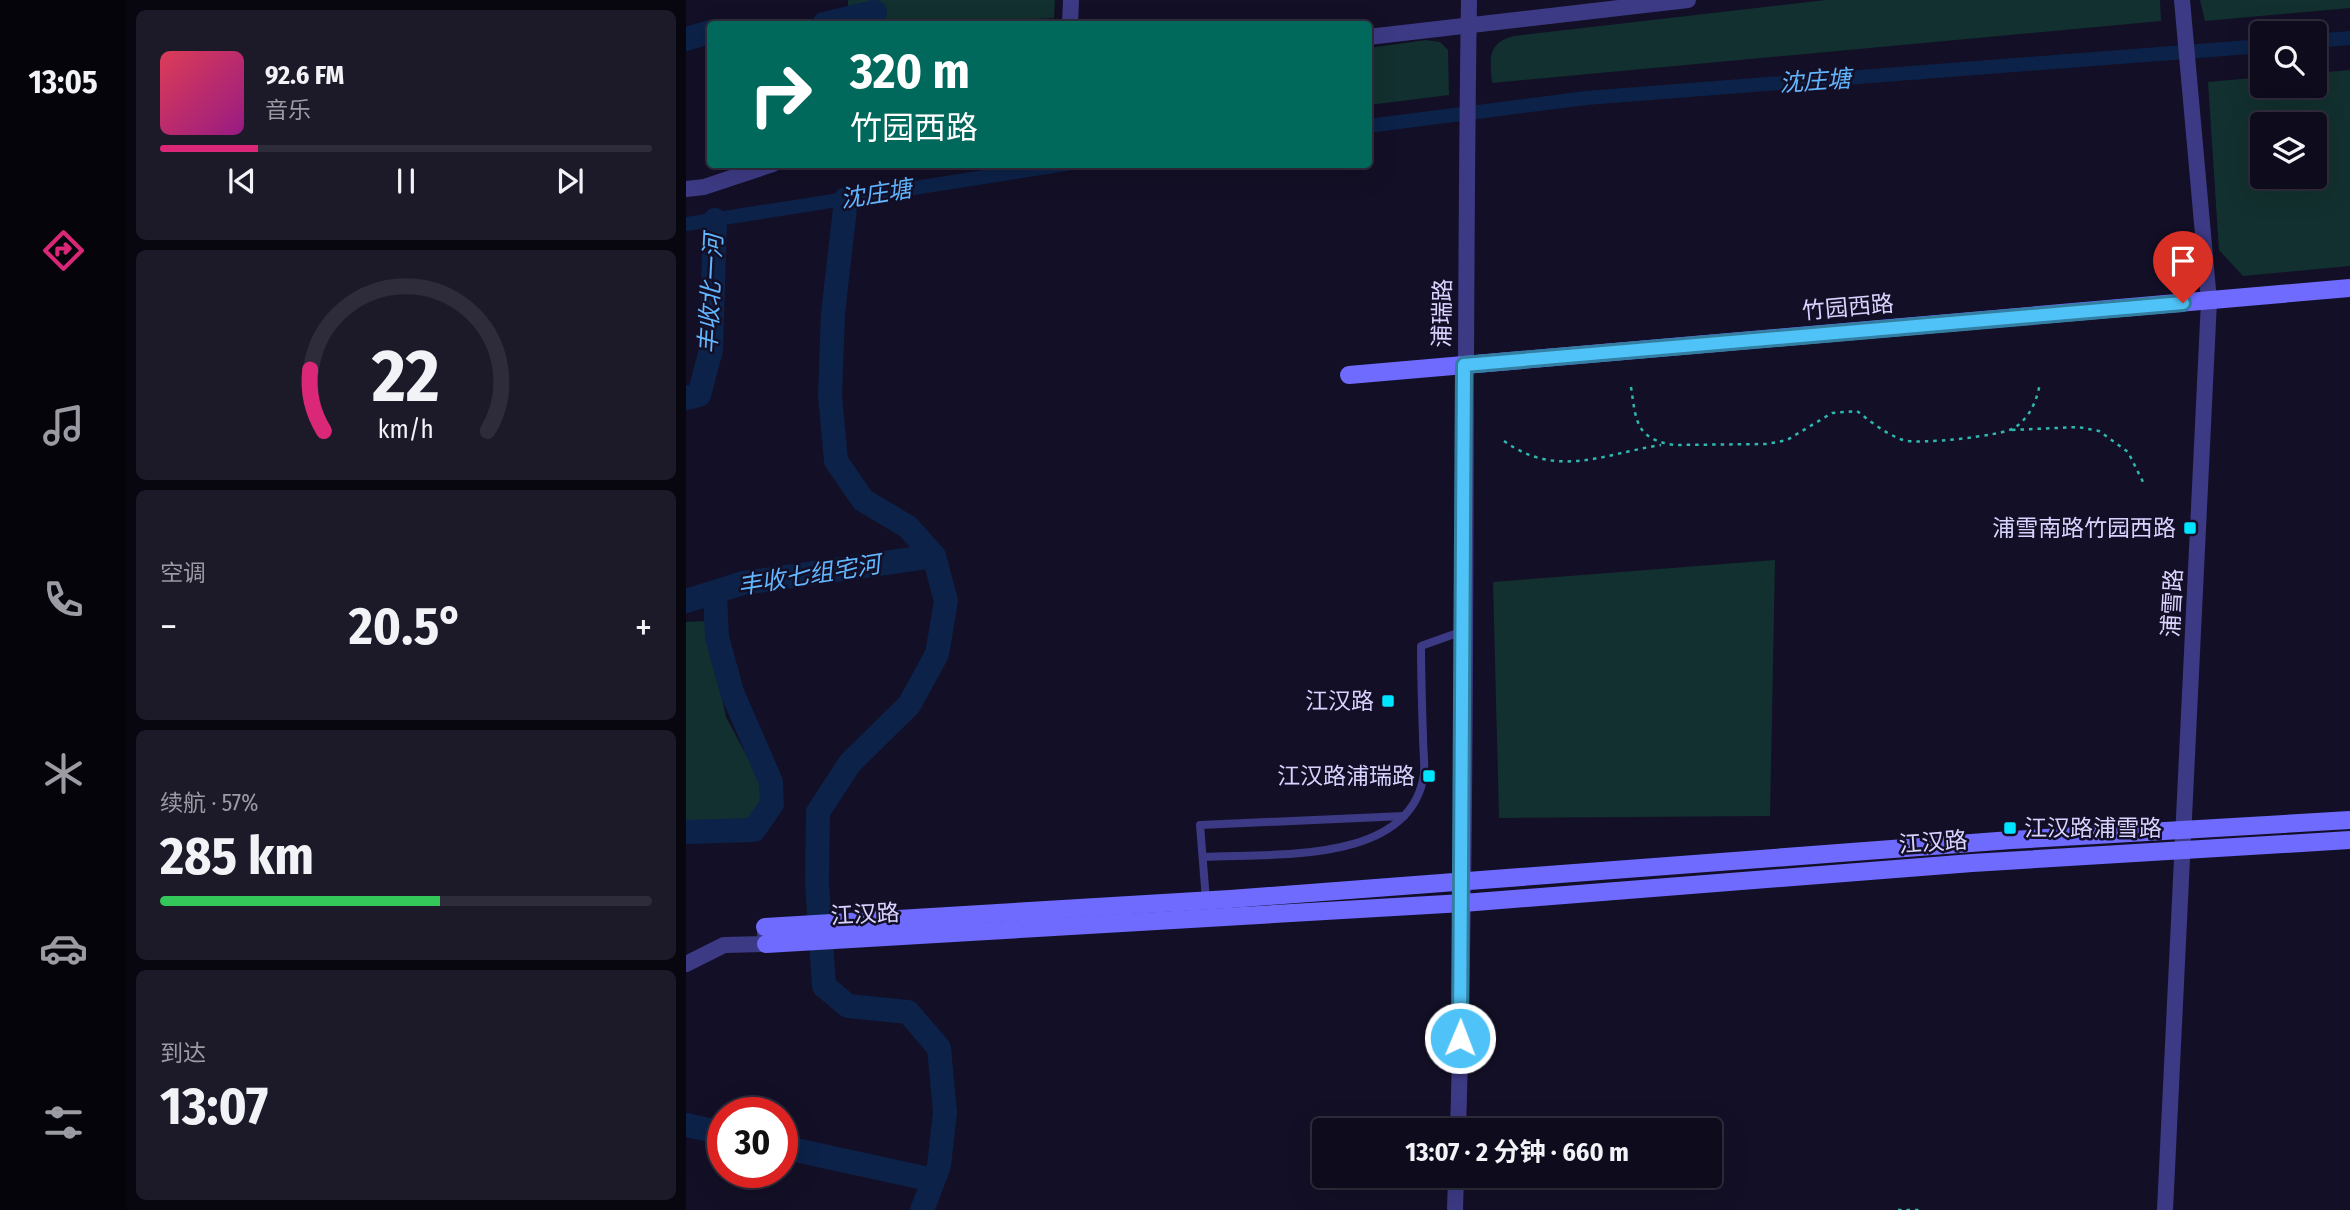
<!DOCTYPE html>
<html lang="zh">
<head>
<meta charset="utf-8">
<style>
	:root { --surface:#0e0b1c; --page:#1c1929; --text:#f1f3f6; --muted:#9b9ba3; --line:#2e2b3b; --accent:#db2777 }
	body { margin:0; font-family:"Fira Sans Condensed","Noto Sans SC",sans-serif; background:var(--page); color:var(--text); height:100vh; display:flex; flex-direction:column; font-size:26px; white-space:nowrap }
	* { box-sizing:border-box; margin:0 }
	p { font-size:23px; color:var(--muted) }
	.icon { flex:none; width:38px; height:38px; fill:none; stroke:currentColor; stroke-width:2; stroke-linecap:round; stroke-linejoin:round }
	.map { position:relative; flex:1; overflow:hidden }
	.details { display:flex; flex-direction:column; gap:10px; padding:10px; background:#08060f; width:560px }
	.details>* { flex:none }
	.guide { position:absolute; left:21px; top:21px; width:665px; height:147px; border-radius:7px; box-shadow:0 7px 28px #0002,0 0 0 2px var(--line); background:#00695c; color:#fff; overflow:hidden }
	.tools { position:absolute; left:1564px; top:21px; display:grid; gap:14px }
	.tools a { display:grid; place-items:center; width:77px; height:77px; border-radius:7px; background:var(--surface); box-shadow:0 7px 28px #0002,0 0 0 2px var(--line); font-size:35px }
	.speed { position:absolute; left:21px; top:1097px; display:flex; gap:14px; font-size:35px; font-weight:700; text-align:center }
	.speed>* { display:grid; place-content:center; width:91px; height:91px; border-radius:50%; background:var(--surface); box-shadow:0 7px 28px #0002,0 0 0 2px var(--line); line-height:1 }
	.speed .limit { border:10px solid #d22; background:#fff; color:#111 }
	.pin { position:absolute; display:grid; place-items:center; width:60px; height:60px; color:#fff; margin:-72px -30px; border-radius:50% 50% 50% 0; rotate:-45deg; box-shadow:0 0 7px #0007 }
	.pin .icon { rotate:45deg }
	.me { position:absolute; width:77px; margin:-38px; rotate:1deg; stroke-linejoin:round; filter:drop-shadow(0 0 5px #0008) }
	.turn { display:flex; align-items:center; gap:24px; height:147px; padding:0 28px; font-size:32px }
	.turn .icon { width:91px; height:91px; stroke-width:2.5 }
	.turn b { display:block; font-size:49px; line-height:60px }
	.big { font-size:52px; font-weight:700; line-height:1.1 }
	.details .tile { flex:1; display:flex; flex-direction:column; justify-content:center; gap:10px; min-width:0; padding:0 24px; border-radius:10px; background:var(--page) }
	.details .dial { align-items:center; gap:0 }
	.dial svg { height:182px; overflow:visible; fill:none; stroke:var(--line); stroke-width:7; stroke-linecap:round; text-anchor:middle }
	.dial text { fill:var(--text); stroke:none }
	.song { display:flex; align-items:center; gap:21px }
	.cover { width:84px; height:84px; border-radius:10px; background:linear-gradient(135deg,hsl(350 70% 55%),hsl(310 70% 35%)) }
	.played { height:7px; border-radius:4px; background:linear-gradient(90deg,var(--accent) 20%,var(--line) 20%) }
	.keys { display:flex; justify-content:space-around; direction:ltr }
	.heat { display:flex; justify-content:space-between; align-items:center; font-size:38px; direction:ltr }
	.charge { height:10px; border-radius:5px; background:linear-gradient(90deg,#34c759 57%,var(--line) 0) }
	.trip { position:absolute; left:626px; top:1118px; width:410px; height:70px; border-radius:7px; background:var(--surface); box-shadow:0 7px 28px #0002,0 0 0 2px var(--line); font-weight:700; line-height:70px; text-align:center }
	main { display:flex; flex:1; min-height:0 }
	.tab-bar { display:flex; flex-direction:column; width:126px; justify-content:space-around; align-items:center; background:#06040b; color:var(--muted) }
	.tab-bar .icon { width:49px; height:49px }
	.tab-bar .on { color:var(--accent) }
	.tab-bar b { font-size:32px; color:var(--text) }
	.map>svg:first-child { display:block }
	.green { fill:#12302f; fill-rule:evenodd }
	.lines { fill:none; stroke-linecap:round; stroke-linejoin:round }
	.canal { stroke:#0c2248; stroke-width:14 }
	.river { stroke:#0c2248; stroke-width:24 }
	.path { stroke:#2fb8b0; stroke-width:2.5; stroke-dasharray:3.5 5; stroke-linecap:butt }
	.lane { stroke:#3d3a85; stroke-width:8 }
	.street { stroke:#3d3a85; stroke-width:16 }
	.secondary { stroke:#6f6bff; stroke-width:18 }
	.route-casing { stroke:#337fa1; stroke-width:18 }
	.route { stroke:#4fc3f7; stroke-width:12 }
	.poi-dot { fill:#00e5ff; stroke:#130f26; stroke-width:2.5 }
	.labels { text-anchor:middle; stroke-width:5; stroke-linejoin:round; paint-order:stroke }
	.street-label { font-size:23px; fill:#d9d4ff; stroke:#130f26 }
	.poi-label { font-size:23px; fill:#d9d4ff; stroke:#130f26; text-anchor:end }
	.water-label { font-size:24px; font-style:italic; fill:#62b6ff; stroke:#130f26 }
</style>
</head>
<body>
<main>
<nav class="tab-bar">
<b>13:05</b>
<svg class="icon on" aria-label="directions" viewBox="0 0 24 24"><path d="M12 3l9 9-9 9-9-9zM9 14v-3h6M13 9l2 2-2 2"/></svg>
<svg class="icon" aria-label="music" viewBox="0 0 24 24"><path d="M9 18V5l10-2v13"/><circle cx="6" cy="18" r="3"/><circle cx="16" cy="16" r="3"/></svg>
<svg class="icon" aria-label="phone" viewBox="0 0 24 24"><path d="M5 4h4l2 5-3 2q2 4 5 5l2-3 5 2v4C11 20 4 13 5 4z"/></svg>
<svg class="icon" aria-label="climate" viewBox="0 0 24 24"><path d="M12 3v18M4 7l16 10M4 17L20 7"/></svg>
<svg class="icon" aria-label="car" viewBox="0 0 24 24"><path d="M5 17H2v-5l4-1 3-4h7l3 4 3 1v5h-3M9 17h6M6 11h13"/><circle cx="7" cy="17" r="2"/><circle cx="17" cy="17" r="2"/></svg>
<svg class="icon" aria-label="filters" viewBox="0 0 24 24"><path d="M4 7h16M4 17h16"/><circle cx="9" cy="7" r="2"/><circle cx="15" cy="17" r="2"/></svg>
</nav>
<section class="details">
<div class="tile">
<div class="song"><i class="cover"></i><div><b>92.6 FM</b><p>音乐</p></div></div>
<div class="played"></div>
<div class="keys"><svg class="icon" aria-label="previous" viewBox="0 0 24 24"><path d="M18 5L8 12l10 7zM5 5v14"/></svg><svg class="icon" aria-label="pause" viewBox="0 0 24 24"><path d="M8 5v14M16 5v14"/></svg><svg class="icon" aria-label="next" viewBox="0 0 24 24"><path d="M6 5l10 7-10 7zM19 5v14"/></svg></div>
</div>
<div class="tile dial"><svg viewBox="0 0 100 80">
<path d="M14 69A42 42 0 1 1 86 69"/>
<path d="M14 69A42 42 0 0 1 8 42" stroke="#db2777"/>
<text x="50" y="56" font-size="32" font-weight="700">22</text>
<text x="50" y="72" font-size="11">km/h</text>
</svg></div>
<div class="tile"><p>空调</p>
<div class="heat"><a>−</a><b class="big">20.5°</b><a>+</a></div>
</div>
<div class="tile"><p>续航 · 57%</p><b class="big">285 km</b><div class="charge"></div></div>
<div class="tile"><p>到达</p><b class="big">13:07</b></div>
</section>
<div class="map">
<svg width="1664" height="1210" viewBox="0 0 1664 1210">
	<rect width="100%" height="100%" fill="#130f26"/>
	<!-- green -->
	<g class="green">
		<path d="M162 0H369L368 18 260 24H162Z"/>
		<path d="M1140 0H1474L1475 21 806 83C804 58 801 43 828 36Z"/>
		<path d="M1514 0H1664V8L1519 21Z"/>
		<path d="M740 40 754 42 762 50 763 95 683 105V48Z"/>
		<path d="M1664 70V266L1557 276 1533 250 1522 82 1577 77V86H1629V73ZM1577 124H1629V177H1577Z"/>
		<path d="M1089 560 1084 816 813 818 807 582Z"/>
		<path d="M19 621 40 717 80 792 68 817 44 823 0 821V622Z"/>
	</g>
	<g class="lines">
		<!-- canal -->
		<g class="canal">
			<path d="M1629 41 1664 38"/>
			<path d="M682 126 900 98 1577 46"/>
			<path d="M0 224 380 164"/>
		</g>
		<!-- river -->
		<g class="river">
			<path d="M138 24 189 12"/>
			<path d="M0 39 24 32"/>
			<path d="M160 199 147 314 144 395 150 461 177 500 222 527 248 556 260 601 251 654 223 705 164 763 132 812 131 883 138 986 162 1006 222 1012 253 1048 259 1112 253 1166 236 1210"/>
			<path d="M0 398 13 395 25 350 29 220"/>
			<path d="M0 601 57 583 248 556"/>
			<path d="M0 832 68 830 86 804 85 782 46 692 31 637 29 593"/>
			<path d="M0 1125 37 1133"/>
			<path d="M96 1147 247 1180"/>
		</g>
		<!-- path -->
		<g class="path">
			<path d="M945 387C950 420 949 439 988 445L1081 444 1101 440 1146 413 1171 411C1185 422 1200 434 1217 440 1231 445 1316 436 1328 428 1344 418 1351 400 1354 383"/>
			<path d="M1326 430 1392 427 1413 431 1442 452 1457 482"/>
			<path d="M818 441C871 479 917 454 975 445"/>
			<path d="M1212 1210H1236"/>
		</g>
		<!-- lane -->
		<g class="lane">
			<path d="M517 857C585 853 725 866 738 774 739 763 737 749 737 737 736 706 735 676 735 646L777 631"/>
			<path d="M520 900 514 825 718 816"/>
		</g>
		<!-- street -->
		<g class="street">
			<path d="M384 24 385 0"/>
			<path d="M682 37 1002 0"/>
			<path d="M0 189 18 187 87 164"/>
			<path d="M0 964 38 945 80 944 79 933"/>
			<path d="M772 1130C783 754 777 377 783 0"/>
			<path d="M769 1210 770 1176"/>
			<path d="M1479 1210 1523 301 1496 0"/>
		</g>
		<!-- secondary -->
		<g class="secondary">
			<path d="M663 375 1664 288"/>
			<path d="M79 927 544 899 1325 840 1664 820"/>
			<path d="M80 944 777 903 1286 863 1664 840"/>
		</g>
	</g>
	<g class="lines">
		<defs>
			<path id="route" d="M774 1038 778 365 1497 303"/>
		</defs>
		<!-- route casing -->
		<use href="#route" class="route-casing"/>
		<!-- route -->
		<use href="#route" class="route"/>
	</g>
	<!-- markers -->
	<g class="poi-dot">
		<rect x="1497" y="521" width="14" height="14" rx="3.5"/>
		<rect x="695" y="694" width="14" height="14" rx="3.5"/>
		<rect x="736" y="769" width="14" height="14" rx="3.5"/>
		<rect x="1317" y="821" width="14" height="14" rx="3.5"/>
	</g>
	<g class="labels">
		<!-- street labels -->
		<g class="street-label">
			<text transform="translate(1162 307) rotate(-5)" y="8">竹园西路</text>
			<text transform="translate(756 313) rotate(-89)" y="8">浦瑞路</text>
			<text transform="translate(1486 603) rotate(-87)" y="8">浦雪路</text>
			<text transform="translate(1247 842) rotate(-4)" y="8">江汉路</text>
			<text transform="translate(179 914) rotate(-3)" y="8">江汉路</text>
		</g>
		<!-- poi labels -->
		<g class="poi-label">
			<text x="1490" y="536">浦雪南路竹园西路</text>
			<text x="688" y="709">江汉路</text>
			<text x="729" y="784">江汉路浦瑞路</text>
			<text x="1338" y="836" text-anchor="start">江汉路浦雪路</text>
		</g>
		<!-- water labels -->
		<g class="water-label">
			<text transform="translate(1129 81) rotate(-4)" y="8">沈庄塘</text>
			<text transform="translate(190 194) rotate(-9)" y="8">沈庄塘</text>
			<text transform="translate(25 294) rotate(-87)" y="8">丰收北一河</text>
			<text transform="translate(123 575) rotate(-9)" y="8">丰收七组宅河</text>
		</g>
	</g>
</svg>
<div class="tools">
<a><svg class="icon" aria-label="search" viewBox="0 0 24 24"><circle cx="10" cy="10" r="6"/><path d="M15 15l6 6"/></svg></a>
<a><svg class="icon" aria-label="layers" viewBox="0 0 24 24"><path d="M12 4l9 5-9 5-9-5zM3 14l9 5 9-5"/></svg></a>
</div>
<div class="speed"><div class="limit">30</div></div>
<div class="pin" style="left:1497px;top:303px;background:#d93025"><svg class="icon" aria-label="arrive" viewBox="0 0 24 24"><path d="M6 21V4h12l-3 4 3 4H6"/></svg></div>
<svg class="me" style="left:774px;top:1038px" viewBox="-20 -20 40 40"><circle r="17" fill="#4fc3f7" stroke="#fff" stroke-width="3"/><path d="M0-11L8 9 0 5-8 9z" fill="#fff"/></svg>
<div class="trip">13:07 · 2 分钟 · 660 m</div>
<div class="guide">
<div class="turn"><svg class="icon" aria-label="right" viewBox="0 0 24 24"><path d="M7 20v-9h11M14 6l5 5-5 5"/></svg><div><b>320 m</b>竹园西路</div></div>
</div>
</div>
</main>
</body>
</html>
